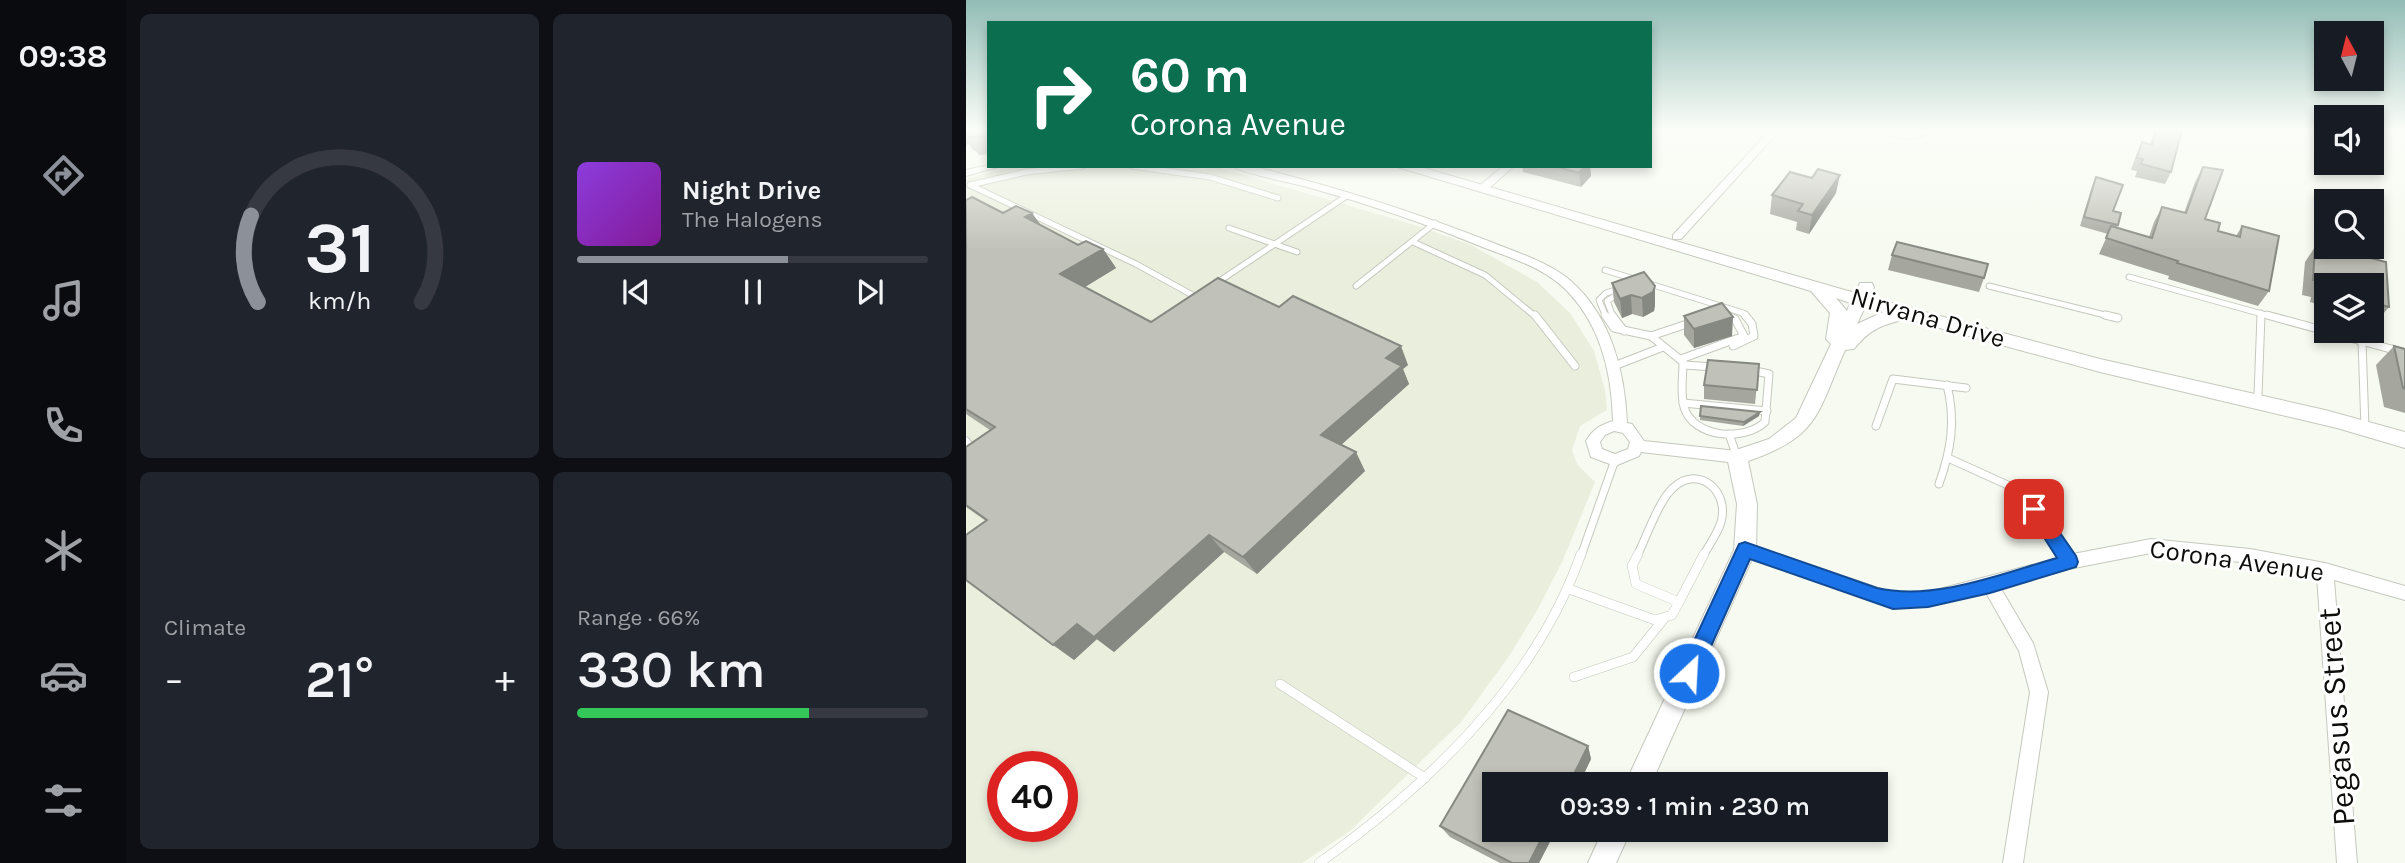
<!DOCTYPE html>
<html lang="en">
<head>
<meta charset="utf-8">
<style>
	:root { --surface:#171b24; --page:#20242c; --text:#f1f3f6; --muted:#9ea1a6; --line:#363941; --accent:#8c9099 }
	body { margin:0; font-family:Karla,sans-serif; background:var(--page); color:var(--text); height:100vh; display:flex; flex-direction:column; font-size:26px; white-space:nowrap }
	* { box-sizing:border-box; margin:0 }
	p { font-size:23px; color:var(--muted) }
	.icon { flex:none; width:38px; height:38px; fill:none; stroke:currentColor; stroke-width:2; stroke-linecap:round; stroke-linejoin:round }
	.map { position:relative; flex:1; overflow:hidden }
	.drawer { display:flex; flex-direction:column; gap:14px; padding:14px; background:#0d0f14; width:840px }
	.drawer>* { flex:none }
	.banner { position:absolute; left:21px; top:21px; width:665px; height:147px; border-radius:0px; box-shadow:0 4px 10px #0003; background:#0b6e4f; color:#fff; overflow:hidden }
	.needle { width:46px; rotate:353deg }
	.buttons { position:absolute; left:1348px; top:21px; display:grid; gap:14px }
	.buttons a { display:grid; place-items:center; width:70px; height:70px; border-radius:0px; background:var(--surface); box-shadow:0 4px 10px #0003; font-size:35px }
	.speed { position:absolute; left:21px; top:751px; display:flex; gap:14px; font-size:35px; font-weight:700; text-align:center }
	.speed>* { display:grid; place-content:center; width:91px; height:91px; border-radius:50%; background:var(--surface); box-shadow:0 4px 10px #0003; line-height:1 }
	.speed .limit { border:10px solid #d22; background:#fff; color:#111 }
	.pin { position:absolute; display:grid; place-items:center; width:60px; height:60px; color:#fff; margin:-30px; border-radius:14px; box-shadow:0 4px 10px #0006 }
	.me { position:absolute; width:77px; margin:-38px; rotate:25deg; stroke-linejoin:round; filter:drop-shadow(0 0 5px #0008) }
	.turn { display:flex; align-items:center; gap:24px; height:147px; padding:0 28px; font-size:32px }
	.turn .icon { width:91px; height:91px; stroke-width:2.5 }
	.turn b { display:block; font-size:49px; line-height:60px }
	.big { font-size:52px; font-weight:600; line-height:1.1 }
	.drawer .tile { flex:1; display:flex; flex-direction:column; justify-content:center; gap:10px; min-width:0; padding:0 24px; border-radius:10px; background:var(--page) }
	.drawer .dial { align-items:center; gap:0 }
	.dial svg { height:182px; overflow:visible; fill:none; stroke:var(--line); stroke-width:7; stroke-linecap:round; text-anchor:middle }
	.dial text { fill:var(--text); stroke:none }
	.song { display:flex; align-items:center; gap:21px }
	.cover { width:84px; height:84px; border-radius:10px; background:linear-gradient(135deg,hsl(270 70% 55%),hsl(290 70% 35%)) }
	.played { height:7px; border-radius:4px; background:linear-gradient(90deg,var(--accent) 60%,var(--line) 60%) }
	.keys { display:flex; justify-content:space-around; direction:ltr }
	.heat { display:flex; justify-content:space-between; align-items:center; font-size:38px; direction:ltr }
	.charge { height:10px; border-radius:5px; background:linear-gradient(90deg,#34c759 66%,var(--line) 0) }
	.drawer .tiles { flex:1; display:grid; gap:14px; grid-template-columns:repeat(2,1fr) }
	.trip { position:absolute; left:516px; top:772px; width:406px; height:70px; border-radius:0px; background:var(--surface); box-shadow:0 4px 10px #0003; font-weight:600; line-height:70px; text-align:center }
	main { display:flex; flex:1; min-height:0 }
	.dock { display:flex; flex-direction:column; width:126px; justify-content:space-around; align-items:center; background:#090b0e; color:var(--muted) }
	.dock .icon { width:49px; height:49px }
	.dock .current { color:var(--accent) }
	.dock b { font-size:32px; color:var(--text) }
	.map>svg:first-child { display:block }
	.built { fill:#eaeedd; fill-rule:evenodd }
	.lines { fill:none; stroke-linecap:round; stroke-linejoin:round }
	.lane-far2-casing { stroke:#c5c8be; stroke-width:7 }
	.lane-far1-casing { stroke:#c5c8be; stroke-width:9 }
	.lane-casing { stroke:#c5c8be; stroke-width:10 }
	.street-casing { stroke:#c5c8be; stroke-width:2 }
	.secondary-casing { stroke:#c5c8be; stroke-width:2 }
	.lane-far2 { stroke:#fff; stroke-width:5 }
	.lane-far1 { stroke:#fff; stroke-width:7 }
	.lane { stroke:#fff; stroke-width:9 }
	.street { fill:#fff; fill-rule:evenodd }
	.secondary { fill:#fff; fill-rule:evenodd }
	.wall { fill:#a5a79f }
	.shaded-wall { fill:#868882 }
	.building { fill:#c0c2b9; stroke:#868882; stroke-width:2 }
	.route { fill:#1a73e8; stroke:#114b97; stroke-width:2 }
	.labels { text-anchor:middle; stroke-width:6; stroke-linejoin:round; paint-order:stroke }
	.street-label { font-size:26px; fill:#0d0e0b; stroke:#fff }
	.near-street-label { font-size:32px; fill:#0d0e0b; stroke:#fff }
</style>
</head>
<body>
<main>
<nav class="dock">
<b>09:38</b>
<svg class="icon current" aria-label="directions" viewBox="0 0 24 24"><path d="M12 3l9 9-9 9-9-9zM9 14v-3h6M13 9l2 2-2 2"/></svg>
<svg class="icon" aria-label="music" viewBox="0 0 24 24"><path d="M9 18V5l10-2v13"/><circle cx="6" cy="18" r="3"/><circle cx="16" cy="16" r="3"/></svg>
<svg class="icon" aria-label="phone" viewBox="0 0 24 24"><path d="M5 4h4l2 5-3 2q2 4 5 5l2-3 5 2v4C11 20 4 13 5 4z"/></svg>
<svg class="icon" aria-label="climate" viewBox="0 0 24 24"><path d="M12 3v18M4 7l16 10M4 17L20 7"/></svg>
<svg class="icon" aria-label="car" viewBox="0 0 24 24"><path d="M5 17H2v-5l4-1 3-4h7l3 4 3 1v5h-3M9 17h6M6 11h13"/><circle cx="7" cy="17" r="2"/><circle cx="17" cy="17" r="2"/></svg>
<svg class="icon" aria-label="filters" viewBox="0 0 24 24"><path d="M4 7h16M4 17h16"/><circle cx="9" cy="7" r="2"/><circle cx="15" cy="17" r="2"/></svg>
</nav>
<section class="drawer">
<div class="tiles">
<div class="tile dial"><svg viewBox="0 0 100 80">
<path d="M14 69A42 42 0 1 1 86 69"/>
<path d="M14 69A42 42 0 0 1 11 31" stroke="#8c9099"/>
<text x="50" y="56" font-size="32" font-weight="700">31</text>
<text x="50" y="72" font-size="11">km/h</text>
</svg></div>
<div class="tile">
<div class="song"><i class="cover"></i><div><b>Night Drive</b><p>The Halogens</p></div></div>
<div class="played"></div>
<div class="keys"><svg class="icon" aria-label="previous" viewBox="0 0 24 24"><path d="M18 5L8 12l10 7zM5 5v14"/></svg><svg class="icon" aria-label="pause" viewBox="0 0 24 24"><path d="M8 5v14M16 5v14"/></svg><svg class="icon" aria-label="next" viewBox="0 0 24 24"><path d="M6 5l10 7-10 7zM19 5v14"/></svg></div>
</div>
<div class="tile"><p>Climate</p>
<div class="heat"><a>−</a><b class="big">21°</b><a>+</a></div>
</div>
<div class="tile"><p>Range · 66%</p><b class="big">330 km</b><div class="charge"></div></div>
</div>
</section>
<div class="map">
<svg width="1439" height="863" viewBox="0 0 1439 863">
	<rect width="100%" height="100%" fill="#f7faf0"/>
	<!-- built -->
	<path class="built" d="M52 166H224L239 171 246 166 449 225 505 245 571 282 604 313 628 351 639 390 641 410 614 426 606 450 611 464 629 482 597 560 572 609 543 656 496 721 384 831 336 863H0V179ZM37 766H96V826H37Z"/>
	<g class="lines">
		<defs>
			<g id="lane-far2">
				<path d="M166 166 244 177 312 198"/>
				<path d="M4 185 170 264 230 297 233 295"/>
				<path d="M4 185 60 172 117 166"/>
				<path d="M263 228 331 252"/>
				<path d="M447 242 519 275 570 317"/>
				<path d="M639 270 777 313 780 317"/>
				<path d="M1163 277 1307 317"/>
				<path d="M249 284 379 197"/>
				<path d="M390 286 469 223"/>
				<path d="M1023 286 1147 317"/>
				<path d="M758 314 764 317"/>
				<path d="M640 317 633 300 640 293 653 289"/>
				<path d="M647 317 641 301 654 293"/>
				<path d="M1295 317V313"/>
			</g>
			<g id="lane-far1">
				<path d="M569 315 609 366"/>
				<path d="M639 315 648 328 685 336 727 322"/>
				<path d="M646 315 658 331"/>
				<path d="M1139 315 1152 318"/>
				<path d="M1301 315 1439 353"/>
				<path d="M685 336 717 362C717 377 714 392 718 407 727 438 778 442 799 422L803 374 785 370"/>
				<path d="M1396 341 1399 428"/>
				<path d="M767 346 788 336 786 324 779 315"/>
				<path d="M715 359 778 336 769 319 760 315"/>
				<path d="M718 365 749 367"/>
				<path d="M648 366 697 347"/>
				<path d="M1292 395 1295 315"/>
				<path d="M717 403 801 411"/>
				<path d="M910 426 927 379 1000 388"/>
				<path d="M763 434 771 457"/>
				<path d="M0 441 3 445 0 450"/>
				<path d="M982 458 1057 492"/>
				<path d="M973 484C985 450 990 421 981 385"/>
				<path d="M615 556 649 460"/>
				<path d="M671 556C680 538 693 500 707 488 732 464 764 491 755 522 752 533 743 545 737 556"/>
			</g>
			<g id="lane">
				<path d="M672 554 666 566 670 584 713 602"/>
				<path d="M603 589 689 620 706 615 713 602"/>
				<path d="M713 602 738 554"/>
				<path d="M608 677 667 657 697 620"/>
				<path d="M314 684 459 778"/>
				<path d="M353 863C463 785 569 684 615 554"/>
			</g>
			<g id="street">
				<path d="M805 129H815L715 239H707V235Z"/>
				<path d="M907 129 946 133 958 129H969C953 144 925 139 907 129Z"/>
				<path d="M23 165 35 166 0 176V170Z"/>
				<path d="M266 166H285C367 186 446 211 525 242 552 253 583 262 606 282 645 317 659 372 661 423L666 424 678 441 771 451 776 453 778 457 776 461 771 463 675 452 673 456 649 466 625 457 620 441C627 429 634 425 647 421 646 375 635 327 603 293 581 269 548 259 519 248 463 225 406 205 348 189 328 183 281 175 266 166ZM648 431 657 433 664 442 662 449 649 454 636 449 634 442 639 435Z"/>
				<path d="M537 166H548L520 191H512V187Z"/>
				<path d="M1057 486 1062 488 1107 554 1185 539 1284 549 1359 563 1439 586V600L1368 580 1391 863H1371L1351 576 1284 563 1185 553 1103 569 1034 587 1067 643 1082 692 1057 863H1037L1064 692 1053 651 1019 591 962 606 927 607 773 555 771 550 773 545 779 543 927 593 962 592 1092 558 1050 492 1052 488Z"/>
			</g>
			<g id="secondary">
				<path d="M428 166H451L889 293 894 283H906L908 287 904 297 907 298 1134 359 1359 410 1439 432V448L1371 428 1134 372 941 319C917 324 904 329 888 349L879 350C851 414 853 437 782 461L791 504 790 550 685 784H659L768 550 771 504 761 457 764 452 803 439 830 418 865 344 860 339 864 313 845 291ZM870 298 884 303 881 311ZM899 307 917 312 891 324Z"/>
				<path d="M637 830H665L650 863H622Z"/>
			</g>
		</defs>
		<!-- lane-far2 casing -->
		<use href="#lane-far2" class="lane-far2-casing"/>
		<!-- lane-far1 casing -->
		<use href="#lane-far1" class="lane-far1-casing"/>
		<!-- lane casing -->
		<use href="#lane" class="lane-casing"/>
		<!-- street casing -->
		<use href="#street" class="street-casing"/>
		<!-- secondary casing -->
		<use href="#secondary" class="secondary-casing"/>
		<!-- lane-far2 -->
		<use href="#lane-far2" class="lane-far2"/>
		<!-- lane-far1 -->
		<use href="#lane-far1" class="lane-far1"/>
		<!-- lane -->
		<use href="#lane" class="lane"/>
		<!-- street -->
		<use href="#street" class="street"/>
		<!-- secondary -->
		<use href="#secondary" class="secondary"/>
	</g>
	<!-- wall -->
	<g class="wall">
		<path d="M0 129H23V154L13 155 10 151H8L3 144 0 145Z"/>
		<path d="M1190 129H1213L1205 172 1199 184 1169 177 1171 171 1165 170 1170 155 1176 142 1184 144Z"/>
		<path d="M556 166H624L625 176 615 187 557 172Z"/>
		<path d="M1237 167 1239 219 1252 231 1270 236 1276 226 1303 291 1292 306 1202 279 1203 276 1133 254 1142 234 1114 226 1126 186 1130 177 1147 211 1152 225 1151 228 1183 237 1188 222 1196 207 1218 213 1229 182Z"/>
		<path d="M870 193 843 234 830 230 831 222 804 214 806 195Z"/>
		<path d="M0 200 75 226 112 245 137 249 150 268 119 287 185 322 313 307 442 365 437 369 443 384 375 445 399 471 291 574 258 552 148 652 131 639 108 660 20 521 0 507V447L24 430 0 414Z"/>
		<path d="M1358 246 1420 262 1423 307 1411 321 1405 320V285H1360V307L1344 302 1345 297 1336 295 1339 262 1349 247 1356 249Z"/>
		<path d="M926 255 1018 278 1013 292 922 270Z"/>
		<path d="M646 283 689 286V305L688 311 677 317 666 314 656 318 648 302Z"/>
		<path d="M718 316 766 336 728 348 718 335Z"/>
		<path d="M1428 346 1439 349V413L1418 407 1410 365Z"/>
		<path d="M793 364 789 404 738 399V385Z"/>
		<path d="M735 406 793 416 777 426 734 420Z"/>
		<path d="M542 710 622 746 625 759 613 784H528V830H590L573 863H534L484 837 474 826Z"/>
	</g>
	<!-- shaded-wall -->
	<g class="shaded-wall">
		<path d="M619 166H624L625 176 615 187 613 173Z"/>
		<path d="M874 175 870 193 843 234 846 215Z"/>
		<path d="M66 213 80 232 59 217Z"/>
		<path d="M137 249 150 268 109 293 94 274Z"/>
		<path d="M689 286V305L688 311 677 317 676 298Z"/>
		<path d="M665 295 666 314 656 318 654 299Z"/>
		<path d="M767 317 766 336 728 348V329Z"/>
		<path d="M435 346 442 365 437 369 443 384 365 454 355 435 420 358Z"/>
		<path d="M794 412 793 416 777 426 778 422Z"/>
		<path d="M390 452 399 471 291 574 277 557Z"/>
		<path d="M243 535 258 552 148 652 128 637Z"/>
		<path d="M111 624 131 639 108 660 87 645Z"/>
		<path d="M622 746 625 759 613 784H603Z"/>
		<path d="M580 830H590L573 863H563Z"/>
	</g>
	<!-- building -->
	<g class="building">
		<path d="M0 129H23V136L0 137 3 133H0Z"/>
		<path d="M1190 129 1216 130 1205 172 1175 164 1177 159 1171 158 1176 142 1186 145Z"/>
		<path d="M588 166H619L613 173Z"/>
		<path d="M1237 167 1257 170 1239 219 1254 223 1252 231 1274 237 1276 226 1313 236 1303 291 1211 263 1212 261 1140 238 1145 226 1186 238 1196 207 1220 213Z"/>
		<path d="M852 169 874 175 846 215 832 211 837 204 806 195 824 172 846 178Z"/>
		<path d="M1130 177 1157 185 1147 211 1155 213 1152 225 1118 217Z"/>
		<path d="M6 197 37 213 50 206 66 213 59 217 112 245 120 241 137 249 94 274 185 322 252 278 313 307 327 296 435 346 420 358 436 366 355 435 390 452 277 557 243 535 128 637 111 624 87 645 0 580V535L21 520 0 505V447L29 427 0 409V200Z"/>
		<path d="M931 242 1022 264 1018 278 926 255Z"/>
		<path d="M1358 246 1420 262 1423 307 1405 302V285H1360V289L1356 288V283L1347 280 1349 247 1358 250Z"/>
		<path d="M678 272 689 286 687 292 676 298 665 295 654 299 646 283Z"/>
		<path d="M756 303 767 317 728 329 718 316Z"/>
		<path d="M1428 346 1439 349V389L1437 388Z"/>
		<path d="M742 360 793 364 791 390 738 385Z"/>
		<path d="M735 406 794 412 778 422 734 416Z"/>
		<path d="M542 710 622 746 603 784H528V830H580L563 863H546L474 826Z"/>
	</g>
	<!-- sky -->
	<linearGradient id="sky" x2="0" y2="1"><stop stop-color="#93bcb6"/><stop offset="0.52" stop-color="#fbfdf8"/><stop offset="1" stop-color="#fbfdf8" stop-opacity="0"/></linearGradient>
	<rect width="1439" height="250" fill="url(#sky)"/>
	<!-- route -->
	<path class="route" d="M1068 502 1074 504 1110 556 1112 562 1110 567 1024 593 962 607 927 609 784 559 730 680 723 682 716 680 713 673 773 544 779 542 911 588C969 601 1035 574 1091 558L1060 509Z"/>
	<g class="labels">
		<!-- street labels -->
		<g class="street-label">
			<text transform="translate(962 317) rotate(16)" y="9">Nirvana Drive</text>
			<text transform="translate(1271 560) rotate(8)" y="9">Corona Avenue</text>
		</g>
		<!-- near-street labels -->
		<g class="near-street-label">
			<text transform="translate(1370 717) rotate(-94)" y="11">Pegasus Street</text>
		</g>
	</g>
</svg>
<div class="buttons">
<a><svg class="needle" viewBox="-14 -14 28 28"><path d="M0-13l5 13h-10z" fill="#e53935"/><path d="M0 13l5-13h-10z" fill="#9ea1a6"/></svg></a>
<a><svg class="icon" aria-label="sound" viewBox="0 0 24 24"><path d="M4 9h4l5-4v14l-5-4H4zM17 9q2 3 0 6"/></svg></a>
<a><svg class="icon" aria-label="search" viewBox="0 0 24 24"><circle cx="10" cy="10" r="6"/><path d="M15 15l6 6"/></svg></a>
<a><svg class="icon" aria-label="layers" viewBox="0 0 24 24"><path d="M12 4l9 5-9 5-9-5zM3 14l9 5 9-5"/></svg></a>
</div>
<div class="speed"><div class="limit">40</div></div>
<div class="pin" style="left:1068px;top:509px;background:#d93025"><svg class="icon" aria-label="arrive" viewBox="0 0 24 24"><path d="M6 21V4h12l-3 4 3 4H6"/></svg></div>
<svg class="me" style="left:723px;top:673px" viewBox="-20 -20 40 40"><circle r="17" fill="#1a73e8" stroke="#fff" stroke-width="3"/><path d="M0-11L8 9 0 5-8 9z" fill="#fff"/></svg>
<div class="trip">09:39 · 1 min · 230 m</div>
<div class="banner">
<div class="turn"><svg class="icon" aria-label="right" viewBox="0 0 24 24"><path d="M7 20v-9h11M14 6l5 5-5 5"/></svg><div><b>60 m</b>Corona Avenue</div></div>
</div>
</div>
</main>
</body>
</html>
